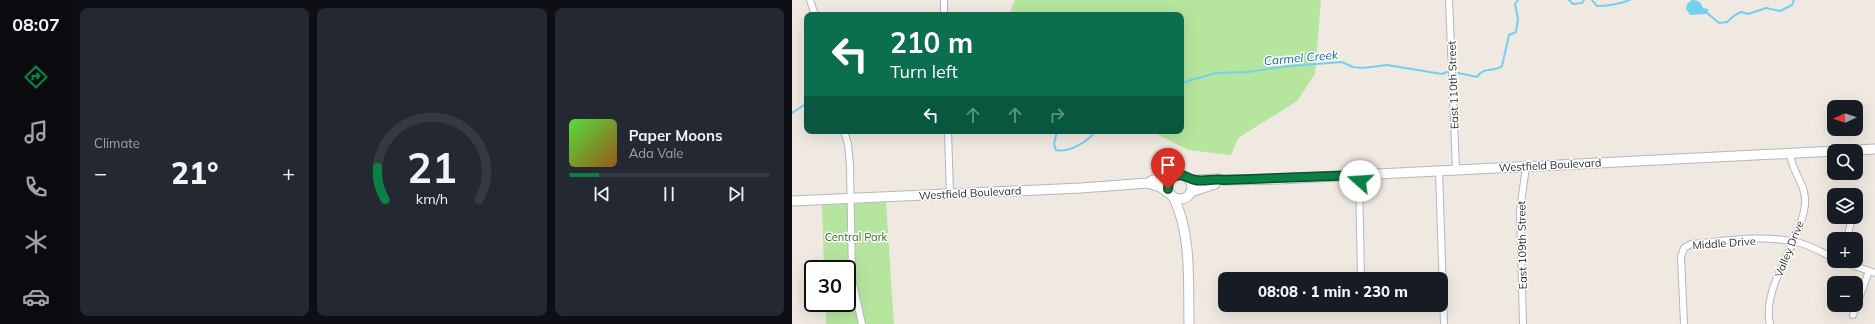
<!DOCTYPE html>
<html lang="en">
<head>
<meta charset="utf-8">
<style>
	:root { --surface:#171b24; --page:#242831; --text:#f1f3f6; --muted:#9ea1a6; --line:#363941; --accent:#0b8043 }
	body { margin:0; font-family:Mulish,sans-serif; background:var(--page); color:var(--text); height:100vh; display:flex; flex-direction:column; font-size:15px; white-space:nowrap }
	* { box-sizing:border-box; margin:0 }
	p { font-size:13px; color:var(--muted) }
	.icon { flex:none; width:22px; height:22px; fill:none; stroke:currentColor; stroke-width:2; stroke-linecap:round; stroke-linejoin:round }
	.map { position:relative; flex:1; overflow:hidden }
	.side { display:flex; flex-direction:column; gap:8px; padding:8px; background:#0d0f14; width:720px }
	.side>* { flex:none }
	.banner { position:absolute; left:12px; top:12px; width:380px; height:122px; border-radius:8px; box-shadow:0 4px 16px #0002; background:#0b6e4f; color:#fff; overflow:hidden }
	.needle { width:26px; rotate:267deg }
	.tools { position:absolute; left:1035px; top:100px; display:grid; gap:8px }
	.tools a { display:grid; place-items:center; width:36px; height:36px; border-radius:8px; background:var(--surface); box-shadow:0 4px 16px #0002; font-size:20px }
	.speed { position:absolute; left:12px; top:260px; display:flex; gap:8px; font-size:20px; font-weight:700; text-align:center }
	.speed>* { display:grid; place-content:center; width:52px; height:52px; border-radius:50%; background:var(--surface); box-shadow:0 4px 16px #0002; line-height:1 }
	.speed .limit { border:2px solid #111; border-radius:6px; background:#fff; color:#111 }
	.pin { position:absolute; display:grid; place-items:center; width:34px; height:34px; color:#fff; margin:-41px -17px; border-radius:50% 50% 50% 0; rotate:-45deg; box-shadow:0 0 4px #0007 }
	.pin .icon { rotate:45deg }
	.me { position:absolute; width:44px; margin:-22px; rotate:289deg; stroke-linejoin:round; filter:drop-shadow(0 0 3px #0008) }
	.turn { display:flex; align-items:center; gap:14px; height:84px; padding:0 20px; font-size:18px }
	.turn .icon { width:52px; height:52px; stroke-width:2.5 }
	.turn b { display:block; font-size:28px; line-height:34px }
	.lanes { display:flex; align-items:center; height:38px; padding:0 20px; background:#0003; justify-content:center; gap:20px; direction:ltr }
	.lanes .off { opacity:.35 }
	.big { font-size:30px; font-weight:800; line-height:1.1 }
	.side .widget { flex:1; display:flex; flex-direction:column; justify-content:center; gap:6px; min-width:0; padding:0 14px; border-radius:8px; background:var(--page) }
	.side .dial { align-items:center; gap:0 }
	.dial svg { height:104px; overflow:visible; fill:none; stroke:var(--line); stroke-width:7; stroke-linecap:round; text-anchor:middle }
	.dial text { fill:var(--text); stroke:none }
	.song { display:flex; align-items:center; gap:12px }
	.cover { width:48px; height:48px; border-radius:6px; background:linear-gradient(135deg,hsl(110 70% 55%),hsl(30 70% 35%)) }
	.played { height:4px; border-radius:2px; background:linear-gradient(90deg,var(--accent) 15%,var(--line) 15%) }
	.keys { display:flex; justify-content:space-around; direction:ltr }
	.heat { display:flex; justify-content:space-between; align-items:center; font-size:22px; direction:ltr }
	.side .tiles { flex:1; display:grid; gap:8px; grid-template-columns:repeat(3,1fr) }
	.trip { position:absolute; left:426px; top:272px; width:230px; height:40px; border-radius:8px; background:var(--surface); box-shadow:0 4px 16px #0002; font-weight:800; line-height:40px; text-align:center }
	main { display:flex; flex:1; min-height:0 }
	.tab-bar { display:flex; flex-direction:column; width:72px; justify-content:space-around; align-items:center; background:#090b0e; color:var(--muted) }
	.tab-bar .icon { width:28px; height:28px }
	.tab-bar .active { color:var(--accent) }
	.tab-bar b { font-size:18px; color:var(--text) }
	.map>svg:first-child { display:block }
	.green { fill:#b6e59e }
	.water { fill:#75cff0 }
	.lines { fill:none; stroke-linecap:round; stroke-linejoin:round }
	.stream { stroke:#75cff0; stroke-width:2 }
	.street-casing { stroke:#b4b7c1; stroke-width:8 }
	.secondary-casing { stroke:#b4b7c1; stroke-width:11 }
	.street { stroke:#fff; stroke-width:6 }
	.secondary { stroke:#fff; stroke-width:9 }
	.route-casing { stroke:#07532c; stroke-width:10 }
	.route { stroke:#0b8043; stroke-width:7 }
	.labels { text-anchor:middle; stroke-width:3; stroke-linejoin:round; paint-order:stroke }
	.street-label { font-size:11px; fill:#2e2e2e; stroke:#fff }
	.park-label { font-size:11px; fill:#2c6e1b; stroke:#fff }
	.water-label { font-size:12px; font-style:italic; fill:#0d6fa3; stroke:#fff }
</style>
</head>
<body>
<main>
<nav class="tab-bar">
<b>08:07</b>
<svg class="icon active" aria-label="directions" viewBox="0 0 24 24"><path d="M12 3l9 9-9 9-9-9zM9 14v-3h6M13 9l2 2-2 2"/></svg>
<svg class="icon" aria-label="music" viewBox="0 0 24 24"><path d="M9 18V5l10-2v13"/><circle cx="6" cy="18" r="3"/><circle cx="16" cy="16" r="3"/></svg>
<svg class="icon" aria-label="phone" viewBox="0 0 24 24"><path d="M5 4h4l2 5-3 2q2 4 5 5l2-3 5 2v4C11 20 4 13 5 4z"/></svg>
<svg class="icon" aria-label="climate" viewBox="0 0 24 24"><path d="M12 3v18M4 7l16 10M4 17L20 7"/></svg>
<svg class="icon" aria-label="car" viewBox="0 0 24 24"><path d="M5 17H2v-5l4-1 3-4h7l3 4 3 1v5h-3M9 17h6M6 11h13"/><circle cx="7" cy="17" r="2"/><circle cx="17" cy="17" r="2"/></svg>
</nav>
<section class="side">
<div class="tiles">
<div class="widget"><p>Climate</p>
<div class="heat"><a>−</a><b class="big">21°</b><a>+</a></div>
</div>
<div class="widget dial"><svg viewBox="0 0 100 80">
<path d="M14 69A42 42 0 1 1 86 69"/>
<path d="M14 69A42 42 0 0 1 8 44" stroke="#0b8043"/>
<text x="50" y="56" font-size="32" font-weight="700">21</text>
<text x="50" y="72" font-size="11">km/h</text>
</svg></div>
<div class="widget">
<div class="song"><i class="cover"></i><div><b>Paper Moons</b><p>Ada Vale</p></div></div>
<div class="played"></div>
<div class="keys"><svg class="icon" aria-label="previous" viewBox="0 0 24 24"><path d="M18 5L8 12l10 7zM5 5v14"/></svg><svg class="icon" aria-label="pause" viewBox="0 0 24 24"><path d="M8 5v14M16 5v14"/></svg><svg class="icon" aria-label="next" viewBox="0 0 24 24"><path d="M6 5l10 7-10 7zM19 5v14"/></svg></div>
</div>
</div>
</section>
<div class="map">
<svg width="1083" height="324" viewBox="0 0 1083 324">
	<rect width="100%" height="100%" fill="#efe9e1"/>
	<!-- green -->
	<g class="green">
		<path d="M223 0H529L523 74 505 101 446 138 439 155 396 150 359 131H389V15H217Z"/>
		<path d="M94 202 102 324H34V303H55V269H32L30 205Z"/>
	</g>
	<!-- water -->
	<path class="water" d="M900 0C906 0 909 2 911 8L916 9V12L913 14 898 15 894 9 895 4Z"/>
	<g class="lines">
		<!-- stream -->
		<g class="stream">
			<path d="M777 0 781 4 790 3 792 0"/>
			<path d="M800 0 805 6C816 6 827 4 838 0"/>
			<path d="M914 12 927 23 935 22 943 15 949 12 956 14 974 8 988 11 1000 5 1002 0"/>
			<path d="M666 73 685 77C692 66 701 73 710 66L717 35 724 32 726 19 723 4 726 0"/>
			<path d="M389 83 424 73 455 72 499 66 550 62 561 67 571 68 595 65 650 74 655 72"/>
			<path d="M0 113 15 103"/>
			<path d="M265 131 262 144 264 150C278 153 296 141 304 131"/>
		</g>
		<defs>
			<g id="street">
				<path d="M18 0 23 15"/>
				<path d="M152 0V15"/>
				<path d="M657 0 664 170"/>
				<path d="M52 131 56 144 58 165 60 279 70 324"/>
				<path d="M156 131 158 194"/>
				<path d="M647 171 652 324"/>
				<path d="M567 175 569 279"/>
				<path d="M1055 239 1060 217"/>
				<path d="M1048 261 1083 273"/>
				<path d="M570 305V308"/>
				<path d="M1061 315 1077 271"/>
				<path d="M731 324 728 210 734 167"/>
				<path d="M892 324 889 257 892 248 899 244C934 241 973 234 1008 243 1019 246 1031 253 1042 258"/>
				<path d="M978 324C969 288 1008 243 1013 205 1015 184 999 172 998 153"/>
			</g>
			<g id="secondary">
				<circle cx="388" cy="187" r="12"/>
				<path d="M397 179C409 182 420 177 432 180L487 179 1083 149"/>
				<path d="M356 183 368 187 378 194"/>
				<path d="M399 192 423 184"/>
				<path d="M382 198C400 237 396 282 397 324"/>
				<path d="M0 201 289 188 356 183 361 180 380 178"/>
			</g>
		</defs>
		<!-- street casing -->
		<use href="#street" class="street-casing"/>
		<!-- secondary casing -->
		<use href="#secondary" class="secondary-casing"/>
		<!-- street -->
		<use href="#street" class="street"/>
		<!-- secondary -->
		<use href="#secondary" class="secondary"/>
	</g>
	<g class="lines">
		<defs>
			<path id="route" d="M376 189C376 180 380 176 388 175 394 176 398 179 403 180 413 182 422 178 432 180L567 175 568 181"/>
		</defs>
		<!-- route casing -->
		<use href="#route" class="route-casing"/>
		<!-- route -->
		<use href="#route" class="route"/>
	</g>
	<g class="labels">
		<!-- street labels -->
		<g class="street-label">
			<text transform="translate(661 85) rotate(-92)" y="4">East 110th Street</text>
			<text transform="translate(758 165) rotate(-3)" y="4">Westfield Boulevard</text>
			<text transform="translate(178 193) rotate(-3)" y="4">Westfield Boulevard</text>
			<text transform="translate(932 243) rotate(-4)" y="4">Middle Drive</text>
			<text transform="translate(730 245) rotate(-91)" y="4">East 109th Street</text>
			<text transform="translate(997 249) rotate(-68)" y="4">Valley Drive</text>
		</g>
		<!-- park labels -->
		<g class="park-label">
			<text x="64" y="241">Central Park</text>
		</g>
		<!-- water labels -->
		<g class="water-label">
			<text transform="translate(509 58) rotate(-5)" y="4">Carmel Creek</text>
		</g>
	</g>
</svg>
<div class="tools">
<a><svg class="needle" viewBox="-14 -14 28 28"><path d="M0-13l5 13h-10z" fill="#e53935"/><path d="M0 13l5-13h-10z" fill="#9ea1a6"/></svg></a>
<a><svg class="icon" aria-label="search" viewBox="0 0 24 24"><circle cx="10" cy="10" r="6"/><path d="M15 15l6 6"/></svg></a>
<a><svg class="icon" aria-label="layers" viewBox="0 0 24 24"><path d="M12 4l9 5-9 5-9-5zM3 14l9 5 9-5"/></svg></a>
<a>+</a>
<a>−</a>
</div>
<div class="speed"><div class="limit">30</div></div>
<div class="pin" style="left:376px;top:189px;background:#d93025"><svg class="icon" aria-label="arrive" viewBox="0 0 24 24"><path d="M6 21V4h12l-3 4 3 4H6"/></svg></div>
<svg class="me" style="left:568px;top:181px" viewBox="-20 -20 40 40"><circle r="19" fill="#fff"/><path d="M0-13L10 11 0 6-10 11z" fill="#0b8043"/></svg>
<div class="trip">08:08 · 1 min · 230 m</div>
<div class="banner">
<div class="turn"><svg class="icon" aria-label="left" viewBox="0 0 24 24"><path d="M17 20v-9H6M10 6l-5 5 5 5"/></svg><div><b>210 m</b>Turn left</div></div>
<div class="lanes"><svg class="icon" aria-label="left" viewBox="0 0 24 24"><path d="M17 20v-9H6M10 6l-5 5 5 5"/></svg><svg class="icon off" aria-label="ahead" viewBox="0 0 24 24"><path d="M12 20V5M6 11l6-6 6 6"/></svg><svg class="icon off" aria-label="ahead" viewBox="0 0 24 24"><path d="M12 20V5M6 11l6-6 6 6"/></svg><svg class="icon off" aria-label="right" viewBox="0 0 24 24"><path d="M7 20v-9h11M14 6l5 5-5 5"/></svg></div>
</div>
</div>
</main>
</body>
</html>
